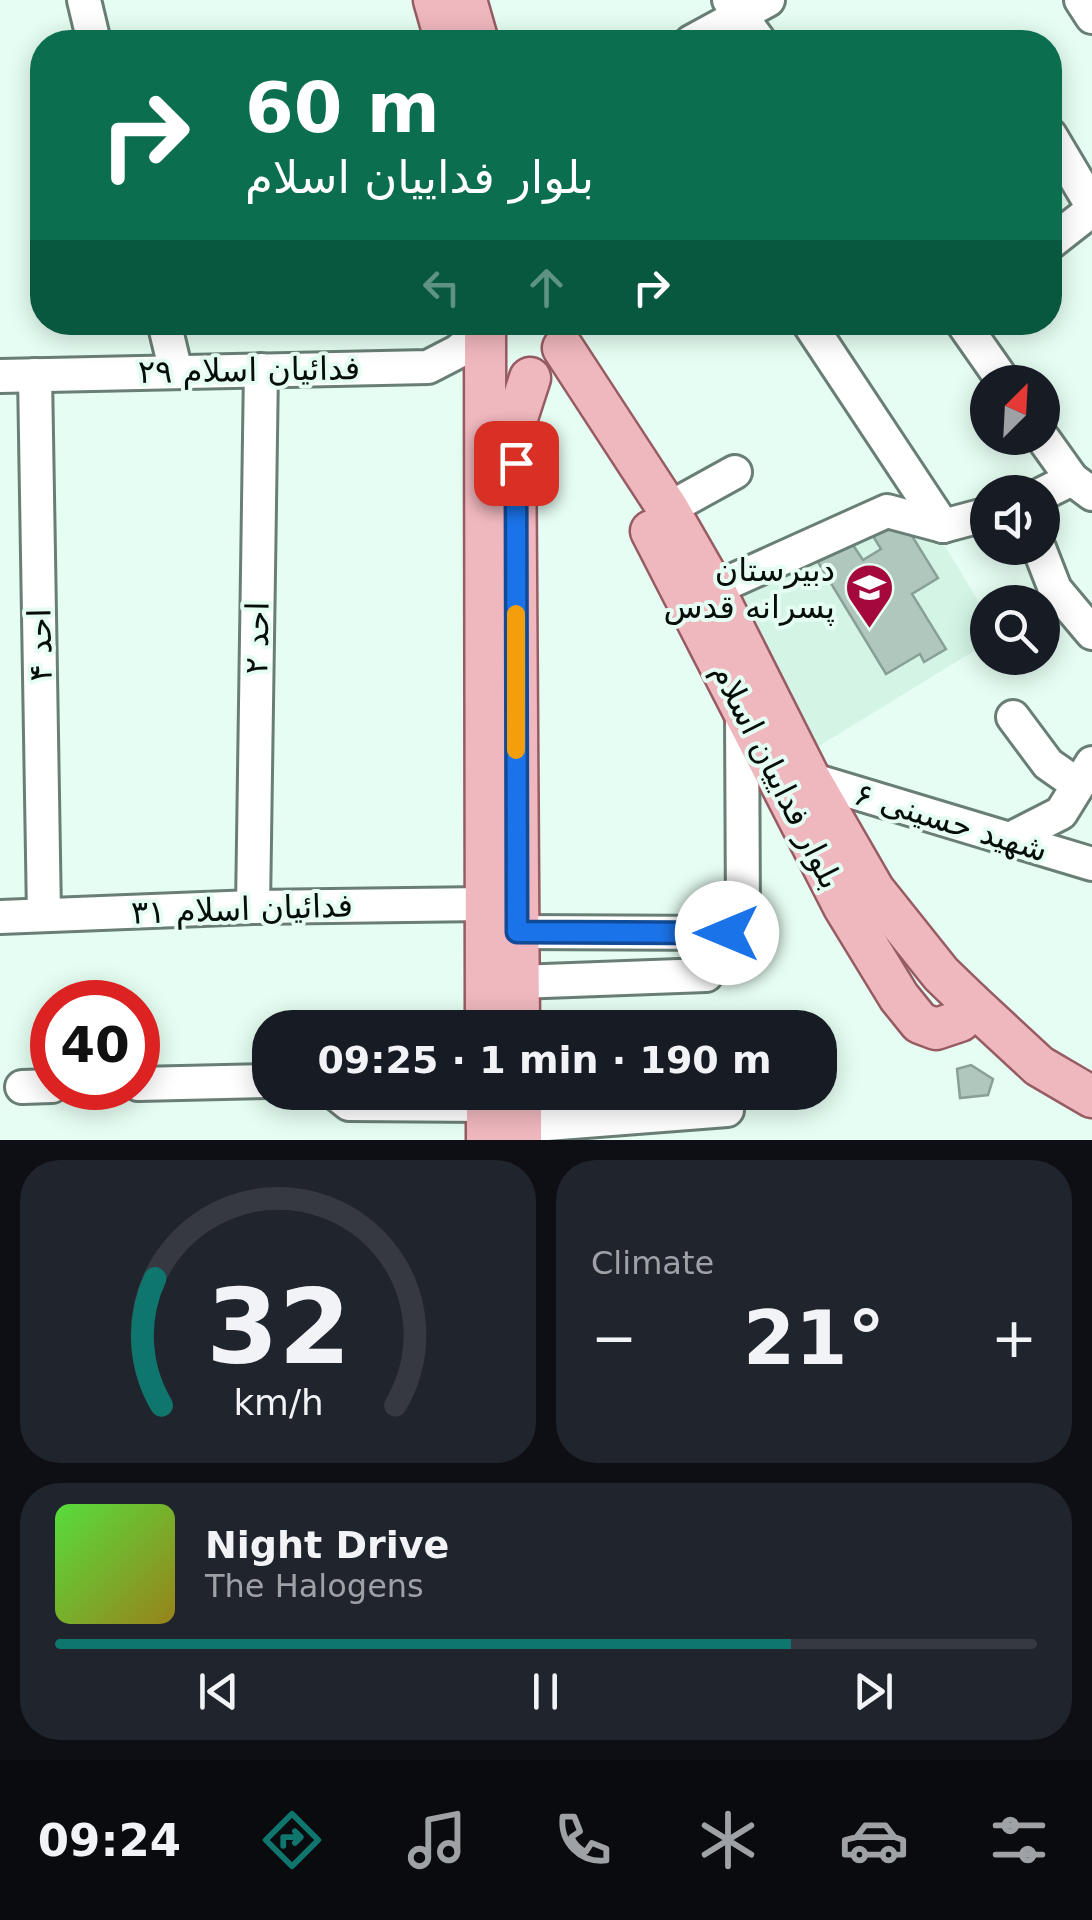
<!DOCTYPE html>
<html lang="en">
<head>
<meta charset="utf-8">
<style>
	:root { --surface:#171b24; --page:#20242c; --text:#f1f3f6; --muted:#9ea1a6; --line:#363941; --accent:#0f766e }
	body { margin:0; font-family:"DejaVu Sans","Noto Naskh Arabic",sans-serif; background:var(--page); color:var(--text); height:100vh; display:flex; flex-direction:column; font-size:38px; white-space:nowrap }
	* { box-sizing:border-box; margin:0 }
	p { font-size:32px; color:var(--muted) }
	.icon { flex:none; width:55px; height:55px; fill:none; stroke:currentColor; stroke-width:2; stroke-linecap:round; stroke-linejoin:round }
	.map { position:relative; height:1140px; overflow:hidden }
	.drawer { display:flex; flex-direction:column; gap:20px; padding:20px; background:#0d0f14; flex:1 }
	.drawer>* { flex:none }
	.guide { position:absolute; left:30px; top:30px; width:1032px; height:305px; border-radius:40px; box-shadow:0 5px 25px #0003; background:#0b6e4f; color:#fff; overflow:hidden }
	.needle { width:65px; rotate:24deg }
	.buttons { position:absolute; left:970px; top:365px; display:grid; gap:20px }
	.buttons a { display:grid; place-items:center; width:90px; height:90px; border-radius:50%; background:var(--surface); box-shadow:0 5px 25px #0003; font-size:50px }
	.speed { position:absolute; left:30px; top:980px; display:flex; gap:20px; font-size:50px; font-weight:700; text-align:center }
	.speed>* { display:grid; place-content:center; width:130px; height:130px; border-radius:50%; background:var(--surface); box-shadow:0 5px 25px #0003; line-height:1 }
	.speed .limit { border:15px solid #d22; background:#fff; color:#111 }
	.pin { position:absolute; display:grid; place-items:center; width:85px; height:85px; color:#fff; margin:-42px; border-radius:20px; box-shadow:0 5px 15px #0006 }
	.me { position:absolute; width:110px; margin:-55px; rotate:270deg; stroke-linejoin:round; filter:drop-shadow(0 0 8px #0008) }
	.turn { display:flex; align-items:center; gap:35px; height:210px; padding:0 50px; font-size:45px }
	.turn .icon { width:130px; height:130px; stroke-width:2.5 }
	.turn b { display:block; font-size:70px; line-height:85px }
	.lanes { display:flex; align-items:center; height:95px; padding:0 50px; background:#0003; justify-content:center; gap:50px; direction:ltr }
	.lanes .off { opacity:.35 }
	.big { font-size:75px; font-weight:700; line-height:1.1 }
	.drawer .tile { flex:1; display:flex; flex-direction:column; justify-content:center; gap:15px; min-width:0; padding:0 35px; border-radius:40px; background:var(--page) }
	.drawer .dial { align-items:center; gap:0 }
	.dial svg { height:260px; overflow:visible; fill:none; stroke:var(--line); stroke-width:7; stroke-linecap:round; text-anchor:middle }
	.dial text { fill:var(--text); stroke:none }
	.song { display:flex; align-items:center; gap:30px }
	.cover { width:120px; height:120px; border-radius:15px; background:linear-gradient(135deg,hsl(110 70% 55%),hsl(50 70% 35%)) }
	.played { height:10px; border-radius:5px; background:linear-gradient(90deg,var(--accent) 75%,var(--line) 75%) }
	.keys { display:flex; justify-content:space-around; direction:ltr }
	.heat { display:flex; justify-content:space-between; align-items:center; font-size:55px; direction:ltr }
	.drawer .tiles { flex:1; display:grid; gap:20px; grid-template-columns:1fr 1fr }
	.tile:last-child { grid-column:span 2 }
	.trip { position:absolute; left:252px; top:1010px; width:585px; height:100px; border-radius:40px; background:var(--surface); box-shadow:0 5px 25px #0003; font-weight:700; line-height:100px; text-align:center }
	.tabs { display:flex; height:160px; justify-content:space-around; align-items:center; background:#090b0e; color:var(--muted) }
	.tabs .icon { width:70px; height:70px }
	.tabs .selected { color:var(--accent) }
	.tabs b { font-size:45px; color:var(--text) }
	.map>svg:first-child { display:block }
	.built { fill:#d4f5e6 }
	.building { fill:#afc7bc; stroke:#89a096; stroke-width:2.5 }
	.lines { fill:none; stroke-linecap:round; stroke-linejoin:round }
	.minor-casing { stroke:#697f75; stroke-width:38 }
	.major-casing { stroke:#975c63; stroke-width:45 }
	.minor { stroke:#fff; stroke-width:32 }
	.major { stroke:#efb7be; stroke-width:40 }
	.route-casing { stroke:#114b97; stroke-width:25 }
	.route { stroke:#1a73e8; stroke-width:18 }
	.slow { stroke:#f59e0b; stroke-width:18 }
	.labels { text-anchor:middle; stroke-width:8; stroke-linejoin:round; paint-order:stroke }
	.street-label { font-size:32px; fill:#060d0a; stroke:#e5fdf2 }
	.poi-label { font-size:32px; fill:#060d0a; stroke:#e5fdf2; text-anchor:end }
</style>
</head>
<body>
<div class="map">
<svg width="1092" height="1140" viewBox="0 0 1092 1140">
	<rect width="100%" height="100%" fill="#e5fdf2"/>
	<!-- built -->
	<path class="built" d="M887 520 945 546 987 616V643L814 749 733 594Z"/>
	<!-- building -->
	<g class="building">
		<path d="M886 524 909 531 938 578 912 594 946 649 924 662 920 654 886 674 818 562 851 542 863 560 881 549 871 533Z"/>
		<path d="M971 1065 993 1079 988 1095 960 1098 957 1069Z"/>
	</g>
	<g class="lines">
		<defs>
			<g id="minor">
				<path d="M84 0 94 42"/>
				<path d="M729 0 760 42"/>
				<path d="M1081 0 1092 17"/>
				<path d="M691 42 768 0"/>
				<path d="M1050 135 1091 204 1092 210 1050 243"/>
				<path d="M164 322 176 372"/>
				<path d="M808 322 943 526"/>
				<path d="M962 322 1004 382"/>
				<path d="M35 375 44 915"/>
				<path d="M0 376 428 367 457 352 486 329"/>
				<path d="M1042 437 1072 479 1092 494"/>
				<path d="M1042 494 1072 479"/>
				<path d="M668 509 735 472"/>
				<path d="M943 526 988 514"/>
				<path d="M1039 548 1055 589 1092 633"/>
				<path d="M714 589 887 511 943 526"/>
				<path d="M1013 717 1048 764 1078 785"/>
				<path d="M810 779 1092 864"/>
				<path d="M1010 839 1061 813 1092 763"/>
				<path d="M253 907 261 370"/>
				<path d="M0 917 253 907 485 904"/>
				<path d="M517 932 727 933 737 927 743 918 742 712"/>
				<path d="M518 982 706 975"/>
				<path d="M138 1084 270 1081"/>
				<path d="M22 1087 52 1086"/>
				<path d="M334 1092 349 1104 487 1105"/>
				<path d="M496 1128 727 1110"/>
			</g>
			<g id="major">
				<path d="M434 0 446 42"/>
				<path d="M466 0 478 42"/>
				<path d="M485 322 486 1028"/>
				<path d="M563 348 668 509 714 589 810 779 874 890 941 974 970 1002 1039 1066 1092 1097"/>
				<path d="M651 531 844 907 899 997 920 1023 936 1029 960 1021 970 1002"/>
				<path d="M519 1028 515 424 530 378"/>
				<path d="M487 1092V1140"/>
				<path d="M521 1092V1140"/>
			</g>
		</defs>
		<!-- minor casing -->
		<use href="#minor" class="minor-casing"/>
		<!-- major casing -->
		<use href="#major" class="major-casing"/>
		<!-- minor -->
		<use href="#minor" class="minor"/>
		<!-- major -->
		<use href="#major" class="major"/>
	</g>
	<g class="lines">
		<defs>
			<path id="route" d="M516 463 517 932 727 933"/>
		</defs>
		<!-- route casing -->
		<use href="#route" class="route-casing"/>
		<!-- route -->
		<use href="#route" class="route"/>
		<!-- slow -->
		<path class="slow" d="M516 614V750"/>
	</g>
	<!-- icons -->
	<defs>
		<symbol id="school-pin" viewBox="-11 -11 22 30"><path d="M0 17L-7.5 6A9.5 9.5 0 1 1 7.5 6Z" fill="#a4083c" stroke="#e5fdf2"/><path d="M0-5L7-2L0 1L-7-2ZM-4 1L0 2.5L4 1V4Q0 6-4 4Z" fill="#fff"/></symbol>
	</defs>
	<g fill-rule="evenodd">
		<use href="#school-pin" x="842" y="560" width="55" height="75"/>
	</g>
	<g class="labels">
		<!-- street labels -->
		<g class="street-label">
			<text transform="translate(249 370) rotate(-1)" y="11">فدائیان اسلام ۲۹</text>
			<text transform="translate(257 638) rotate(-89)" y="11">احد ۲</text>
			<text transform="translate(40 645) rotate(-91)" y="11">احد ۴</text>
			<text transform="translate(777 776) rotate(63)" y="11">بلوار فداییان اسلام</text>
			<text transform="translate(951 822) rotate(17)" y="11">شهید حسینی ۶</text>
			<text transform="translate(242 909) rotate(-2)" y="11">فدائیان اسلام ۳۱</text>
		</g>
		<!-- poi labels -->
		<g class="poi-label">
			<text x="835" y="581">دبیرستان<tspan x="835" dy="37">پسرانه قدس</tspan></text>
		</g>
	</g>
</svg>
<div class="buttons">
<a><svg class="needle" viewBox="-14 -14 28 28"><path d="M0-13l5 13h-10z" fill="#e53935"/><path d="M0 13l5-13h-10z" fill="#9ea1a6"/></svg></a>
<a><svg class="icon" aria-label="sound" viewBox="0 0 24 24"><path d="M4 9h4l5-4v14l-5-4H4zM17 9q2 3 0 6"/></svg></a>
<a><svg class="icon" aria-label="search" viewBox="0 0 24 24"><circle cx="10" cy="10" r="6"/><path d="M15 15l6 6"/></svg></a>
</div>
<div class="speed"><div class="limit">40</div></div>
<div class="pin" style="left:516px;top:463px;background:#d93025"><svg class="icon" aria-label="arrive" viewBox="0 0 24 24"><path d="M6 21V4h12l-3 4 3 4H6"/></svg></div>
<svg class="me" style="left:727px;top:933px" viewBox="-20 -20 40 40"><circle r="19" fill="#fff"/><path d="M0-13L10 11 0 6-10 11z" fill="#1a73e8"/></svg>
<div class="trip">09:25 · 1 min · 190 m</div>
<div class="guide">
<div class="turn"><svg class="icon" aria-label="right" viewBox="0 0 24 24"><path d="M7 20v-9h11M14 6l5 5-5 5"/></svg><div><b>60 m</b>بلوار فداییان اسلام</div></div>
<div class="lanes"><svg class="icon off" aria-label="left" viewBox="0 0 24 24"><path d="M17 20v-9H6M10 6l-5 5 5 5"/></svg><svg class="icon off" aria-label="ahead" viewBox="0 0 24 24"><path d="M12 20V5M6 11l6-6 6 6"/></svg><svg class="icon" aria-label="right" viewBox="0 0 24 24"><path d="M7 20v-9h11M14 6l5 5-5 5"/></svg></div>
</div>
</div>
<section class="drawer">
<div class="tiles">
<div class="tile dial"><svg viewBox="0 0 100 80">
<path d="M14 69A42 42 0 1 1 86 69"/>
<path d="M14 69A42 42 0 0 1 12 30" stroke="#0f766e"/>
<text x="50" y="56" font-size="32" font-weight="700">32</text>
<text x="50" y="72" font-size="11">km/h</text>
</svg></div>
<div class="tile"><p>Climate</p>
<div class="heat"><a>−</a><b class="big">21°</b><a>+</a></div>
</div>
<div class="tile">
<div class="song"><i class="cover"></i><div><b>Night Drive</b><p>The Halogens</p></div></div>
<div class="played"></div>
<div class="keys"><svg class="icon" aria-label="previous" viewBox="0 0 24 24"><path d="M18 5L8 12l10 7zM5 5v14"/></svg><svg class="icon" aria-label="pause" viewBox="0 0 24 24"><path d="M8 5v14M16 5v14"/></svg><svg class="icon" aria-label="next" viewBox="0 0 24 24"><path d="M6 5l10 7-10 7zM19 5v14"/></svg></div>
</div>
</div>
</section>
<nav class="tabs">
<b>09:24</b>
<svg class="icon selected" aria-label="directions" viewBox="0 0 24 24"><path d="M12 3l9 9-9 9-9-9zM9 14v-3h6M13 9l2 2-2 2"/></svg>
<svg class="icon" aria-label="music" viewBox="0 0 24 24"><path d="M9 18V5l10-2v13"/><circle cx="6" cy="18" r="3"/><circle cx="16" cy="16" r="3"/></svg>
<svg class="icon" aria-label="phone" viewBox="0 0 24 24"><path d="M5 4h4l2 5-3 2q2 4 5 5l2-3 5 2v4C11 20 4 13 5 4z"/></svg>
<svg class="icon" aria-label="climate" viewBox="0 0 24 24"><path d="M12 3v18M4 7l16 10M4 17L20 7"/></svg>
<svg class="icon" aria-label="car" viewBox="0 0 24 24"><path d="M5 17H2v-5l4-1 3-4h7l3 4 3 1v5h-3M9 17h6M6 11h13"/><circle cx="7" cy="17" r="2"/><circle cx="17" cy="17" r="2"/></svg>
<svg class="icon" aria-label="filters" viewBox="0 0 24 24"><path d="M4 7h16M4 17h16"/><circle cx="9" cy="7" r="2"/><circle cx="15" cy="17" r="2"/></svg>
</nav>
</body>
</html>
